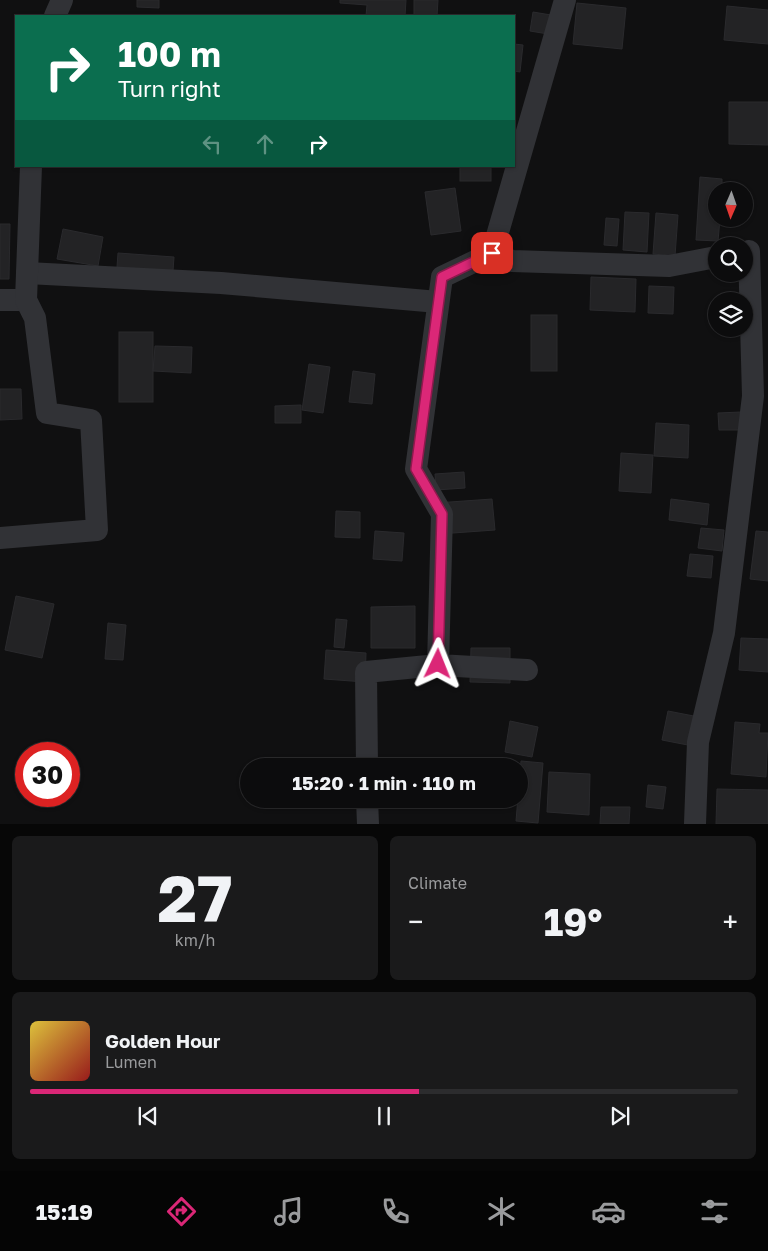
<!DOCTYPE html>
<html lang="en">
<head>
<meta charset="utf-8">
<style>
	:root { --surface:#0c0c0d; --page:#1a1a1b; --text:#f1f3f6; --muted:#9a9b9d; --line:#2c2c2e; --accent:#db2777 }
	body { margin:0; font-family:"Golos Text",sans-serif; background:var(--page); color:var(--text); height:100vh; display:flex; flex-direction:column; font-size:19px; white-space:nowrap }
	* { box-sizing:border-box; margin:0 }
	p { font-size:16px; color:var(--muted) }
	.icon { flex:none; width:28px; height:28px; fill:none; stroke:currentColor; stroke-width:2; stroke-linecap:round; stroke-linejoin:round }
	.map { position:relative; height:824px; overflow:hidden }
	.drawer { display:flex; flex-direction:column; gap:12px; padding:12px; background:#070707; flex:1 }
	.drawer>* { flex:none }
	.hud { position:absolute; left:15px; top:15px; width:500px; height:152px; border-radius:0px; box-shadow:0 1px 4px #0004,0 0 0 1px var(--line); background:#0b6e4f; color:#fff; overflow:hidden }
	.needle { width:32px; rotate:182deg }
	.controls { position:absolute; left:708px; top:182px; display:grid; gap:10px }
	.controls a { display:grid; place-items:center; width:45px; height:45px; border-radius:50%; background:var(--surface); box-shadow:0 1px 4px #0004,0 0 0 1px var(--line); font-size:25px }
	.speed { position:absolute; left:15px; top:742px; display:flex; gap:10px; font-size:25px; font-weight:700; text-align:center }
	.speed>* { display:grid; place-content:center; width:65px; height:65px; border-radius:50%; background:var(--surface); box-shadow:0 1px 4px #0004,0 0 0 1px var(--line); line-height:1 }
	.speed .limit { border:8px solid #d22; background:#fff; color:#111 }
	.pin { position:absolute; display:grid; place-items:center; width:42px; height:42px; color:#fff; margin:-21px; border-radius:10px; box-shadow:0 2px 8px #0006 }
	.me { position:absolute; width:55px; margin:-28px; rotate:2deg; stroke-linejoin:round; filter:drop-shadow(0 0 4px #0008) }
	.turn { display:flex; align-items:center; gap:18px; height:105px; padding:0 20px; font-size:22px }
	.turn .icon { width:65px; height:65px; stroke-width:2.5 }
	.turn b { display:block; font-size:35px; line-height:42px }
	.lanes { display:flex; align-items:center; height:48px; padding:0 20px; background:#0003; justify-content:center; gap:25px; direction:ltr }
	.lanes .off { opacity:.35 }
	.big { font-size:38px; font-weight:700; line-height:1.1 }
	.drawer .card { flex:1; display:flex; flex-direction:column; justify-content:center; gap:8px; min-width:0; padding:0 18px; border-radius:8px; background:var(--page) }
	.drawer .dial { align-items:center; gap:0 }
	.dial b { font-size:65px; line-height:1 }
	.song { display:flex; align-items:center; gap:15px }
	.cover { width:60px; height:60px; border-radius:8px; background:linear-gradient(135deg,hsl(50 70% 55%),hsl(0 70% 35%)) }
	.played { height:5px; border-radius:2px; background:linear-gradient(90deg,var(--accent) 55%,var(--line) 55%) }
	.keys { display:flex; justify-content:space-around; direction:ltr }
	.heat { display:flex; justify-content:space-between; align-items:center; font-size:28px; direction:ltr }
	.drawer .tiles { flex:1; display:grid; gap:12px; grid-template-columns:1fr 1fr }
	.card:last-child { grid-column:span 2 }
	.trip { position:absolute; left:240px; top:758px; width:288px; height:50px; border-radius:25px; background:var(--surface); box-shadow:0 1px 4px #0004,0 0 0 1px var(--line); font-weight:700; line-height:50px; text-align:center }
	.tabs { display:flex; height:80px; justify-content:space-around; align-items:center; background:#050505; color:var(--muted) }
	.tabs .icon { width:35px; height:35px }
	.tabs .selected { color:var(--accent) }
	.tabs b { font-size:22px; color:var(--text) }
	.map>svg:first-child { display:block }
	.building { fill:#232325; stroke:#2a2a2d }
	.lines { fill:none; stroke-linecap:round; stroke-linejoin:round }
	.minor { stroke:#313236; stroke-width:22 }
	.route-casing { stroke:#8e194d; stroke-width:12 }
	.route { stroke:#db2777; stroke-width:9 }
</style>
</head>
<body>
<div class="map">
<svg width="768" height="824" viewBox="0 0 768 824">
	<rect width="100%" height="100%" fill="#101011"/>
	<!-- building -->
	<g class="building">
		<path d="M137 0H159V8L137 7Z"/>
		<path d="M340 0H406L405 16H366L367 5 340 3Z"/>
		<path d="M414 0H438L437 16H414Z"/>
		<path d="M577 3 626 8 622 49 573 44Z"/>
		<path d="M727 6 768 10V44L724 40Z"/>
		<path d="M533 12 551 15 548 34 530 31Z"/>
		<path d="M514 44 523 45 520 72 514 71Z"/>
		<path d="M729 102H768V145L729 144Z"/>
		<rect x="460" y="166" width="31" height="15"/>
		<path d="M700 177 722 179V191H716V219H720L718 241 696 240Z"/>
		<path d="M455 188 461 231 431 235 425 192Z"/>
		<path d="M625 212 649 213 647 252 623 250Z"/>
		<path d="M656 213 678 215 675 256 653 254Z"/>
		<path d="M606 218 619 219 617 246 604 245Z"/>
		<path d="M0 224H10L9 279H0Z"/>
		<path d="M63 229 103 237 98 266 57 259Z"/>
		<path d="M118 253 174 257 172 285 116 281Z"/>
		<path d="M591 277 636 279 635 312 590 310Z"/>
		<path d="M649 286 674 287 673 314 648 313Z"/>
		<rect x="531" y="315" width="26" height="56"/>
		<rect x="119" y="332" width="34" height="70"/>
		<path d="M155 346 192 347 191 373 153 371Z"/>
		<path d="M309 364 330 367 323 413 302 410Z"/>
		<path d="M353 371 375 374 372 404 349 402Z"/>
		<path d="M0 389H21L22 419 0 420Z"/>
		<path d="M301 405V423H275V406Z"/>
		<path d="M741 412V430H719L718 413Z"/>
		<path d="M656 423 689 425 688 458 654 456Z"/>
		<path d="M621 453 653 455 651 493 619 491Z"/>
		<path d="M464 472 465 488 436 490 435 474Z"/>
		<path d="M492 499 495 530 439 534 436 503Z"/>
		<path d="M671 499 709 504 707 525 669 520Z"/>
		<path d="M336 511 360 512V538L335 537Z"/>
		<path d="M701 528 724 530 722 551 698 548Z"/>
		<path d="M375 531 404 533 402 561 373 559Z"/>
		<path d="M756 531 768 532V581L750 579Z"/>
		<path d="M690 554 713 556 711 578 687 576Z"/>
		<path d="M16 596 54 604 42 658 5 650Z"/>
		<path d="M415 606V648H371V607Z"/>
		<path d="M336 619 347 620 344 648 334 647Z"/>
		<path d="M108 623 126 625 123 660 105 659Z"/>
		<path d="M741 638 768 639V672L739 670Z"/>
		<path d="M471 648H510V683L470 682Z"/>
		<path d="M326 650 366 653 365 682 324 679Z"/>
		<path d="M668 711 704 718 698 747 662 740Z"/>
		<path d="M510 721 538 727 532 757 505 752Z"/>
		<path d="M735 722 760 724 759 733H768L766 777 731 774Z"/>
		<path d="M521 761 543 763 538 823 516 821Z"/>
		<path d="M549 772 590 774 589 815 547 812Z"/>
		<path d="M648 785 666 787 663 809 646 807Z"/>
		<path d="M717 789 768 790V824H716Z"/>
		<path d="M601 807H630L629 824H600Z"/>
	</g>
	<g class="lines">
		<!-- minor -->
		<g class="minor">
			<path d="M565 0 492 253 512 261 669 266 716 257"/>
			<path d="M55 16 62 0"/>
			<path d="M492 253 442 277 416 469 442 514 438 665 527 670"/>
			<path d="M27 273 221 283 438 302"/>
			<path d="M0 300H26"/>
			<path d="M0 538 97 530 91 420 47 413 35 318 26 300 31 166"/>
			<path d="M367 766 366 672 438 665"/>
			<path d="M367 799 368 824"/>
			<path d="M695 824 698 742 724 633 753 396 749 251"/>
		</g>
	</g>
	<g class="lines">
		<defs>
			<path id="route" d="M438 664 442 514 416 469 442 277 492 253"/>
		</defs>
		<!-- route casing -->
		<use href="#route" class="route-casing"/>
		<!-- route -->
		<use href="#route" class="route"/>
	</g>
</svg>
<div class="controls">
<a><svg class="needle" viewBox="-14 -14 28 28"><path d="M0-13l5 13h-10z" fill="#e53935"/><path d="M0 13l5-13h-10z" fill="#9a9b9d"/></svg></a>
<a><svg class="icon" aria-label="search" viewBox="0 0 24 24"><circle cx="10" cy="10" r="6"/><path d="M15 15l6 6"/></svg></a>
<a><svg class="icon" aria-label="layers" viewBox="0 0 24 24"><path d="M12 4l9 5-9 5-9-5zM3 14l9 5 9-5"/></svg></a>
</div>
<div class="speed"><div class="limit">30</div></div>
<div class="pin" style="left:492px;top:253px;background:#d93025"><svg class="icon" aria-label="arrive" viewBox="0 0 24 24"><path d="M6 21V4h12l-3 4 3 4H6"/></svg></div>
<svg class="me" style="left:438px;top:664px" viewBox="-20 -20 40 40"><path d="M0-17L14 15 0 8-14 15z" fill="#db2777" stroke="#fff" stroke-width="4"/></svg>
<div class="trip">15:20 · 1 min · 110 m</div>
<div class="hud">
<div class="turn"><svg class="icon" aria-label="right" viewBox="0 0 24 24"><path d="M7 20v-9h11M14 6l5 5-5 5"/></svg><div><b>100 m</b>Turn right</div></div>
<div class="lanes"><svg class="icon off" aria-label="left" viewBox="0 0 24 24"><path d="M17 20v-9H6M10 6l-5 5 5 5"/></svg><svg class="icon off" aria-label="ahead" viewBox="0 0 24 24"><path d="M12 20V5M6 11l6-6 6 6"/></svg><svg class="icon" aria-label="right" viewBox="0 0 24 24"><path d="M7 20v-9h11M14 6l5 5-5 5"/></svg></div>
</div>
</div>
<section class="drawer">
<div class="tiles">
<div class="card dial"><b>27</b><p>km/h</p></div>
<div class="card"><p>Climate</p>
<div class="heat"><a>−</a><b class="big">19°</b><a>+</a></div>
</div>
<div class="card">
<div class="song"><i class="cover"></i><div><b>Golden Hour</b><p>Lumen</p></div></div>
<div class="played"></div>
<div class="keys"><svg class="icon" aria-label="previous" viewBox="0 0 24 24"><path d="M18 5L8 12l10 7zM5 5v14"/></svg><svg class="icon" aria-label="pause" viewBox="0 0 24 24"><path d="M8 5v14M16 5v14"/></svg><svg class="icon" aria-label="next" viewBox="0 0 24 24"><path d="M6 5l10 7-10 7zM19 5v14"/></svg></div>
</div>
</div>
</section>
<nav class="tabs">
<b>15:19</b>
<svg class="icon selected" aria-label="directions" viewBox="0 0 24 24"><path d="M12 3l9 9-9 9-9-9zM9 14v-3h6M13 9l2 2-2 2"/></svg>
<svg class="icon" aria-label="music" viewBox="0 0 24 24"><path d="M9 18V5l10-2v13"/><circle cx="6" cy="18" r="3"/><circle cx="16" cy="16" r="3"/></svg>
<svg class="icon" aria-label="phone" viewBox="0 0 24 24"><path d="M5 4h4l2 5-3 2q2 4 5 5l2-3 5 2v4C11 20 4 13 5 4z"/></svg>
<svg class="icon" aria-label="climate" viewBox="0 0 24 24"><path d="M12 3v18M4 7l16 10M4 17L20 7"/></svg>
<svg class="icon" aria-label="car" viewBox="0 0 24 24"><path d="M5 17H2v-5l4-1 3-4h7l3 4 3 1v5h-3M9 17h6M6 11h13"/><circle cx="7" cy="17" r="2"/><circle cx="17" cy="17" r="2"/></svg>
<svg class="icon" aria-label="filters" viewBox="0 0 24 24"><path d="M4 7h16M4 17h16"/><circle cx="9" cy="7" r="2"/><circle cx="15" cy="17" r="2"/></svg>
</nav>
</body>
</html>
